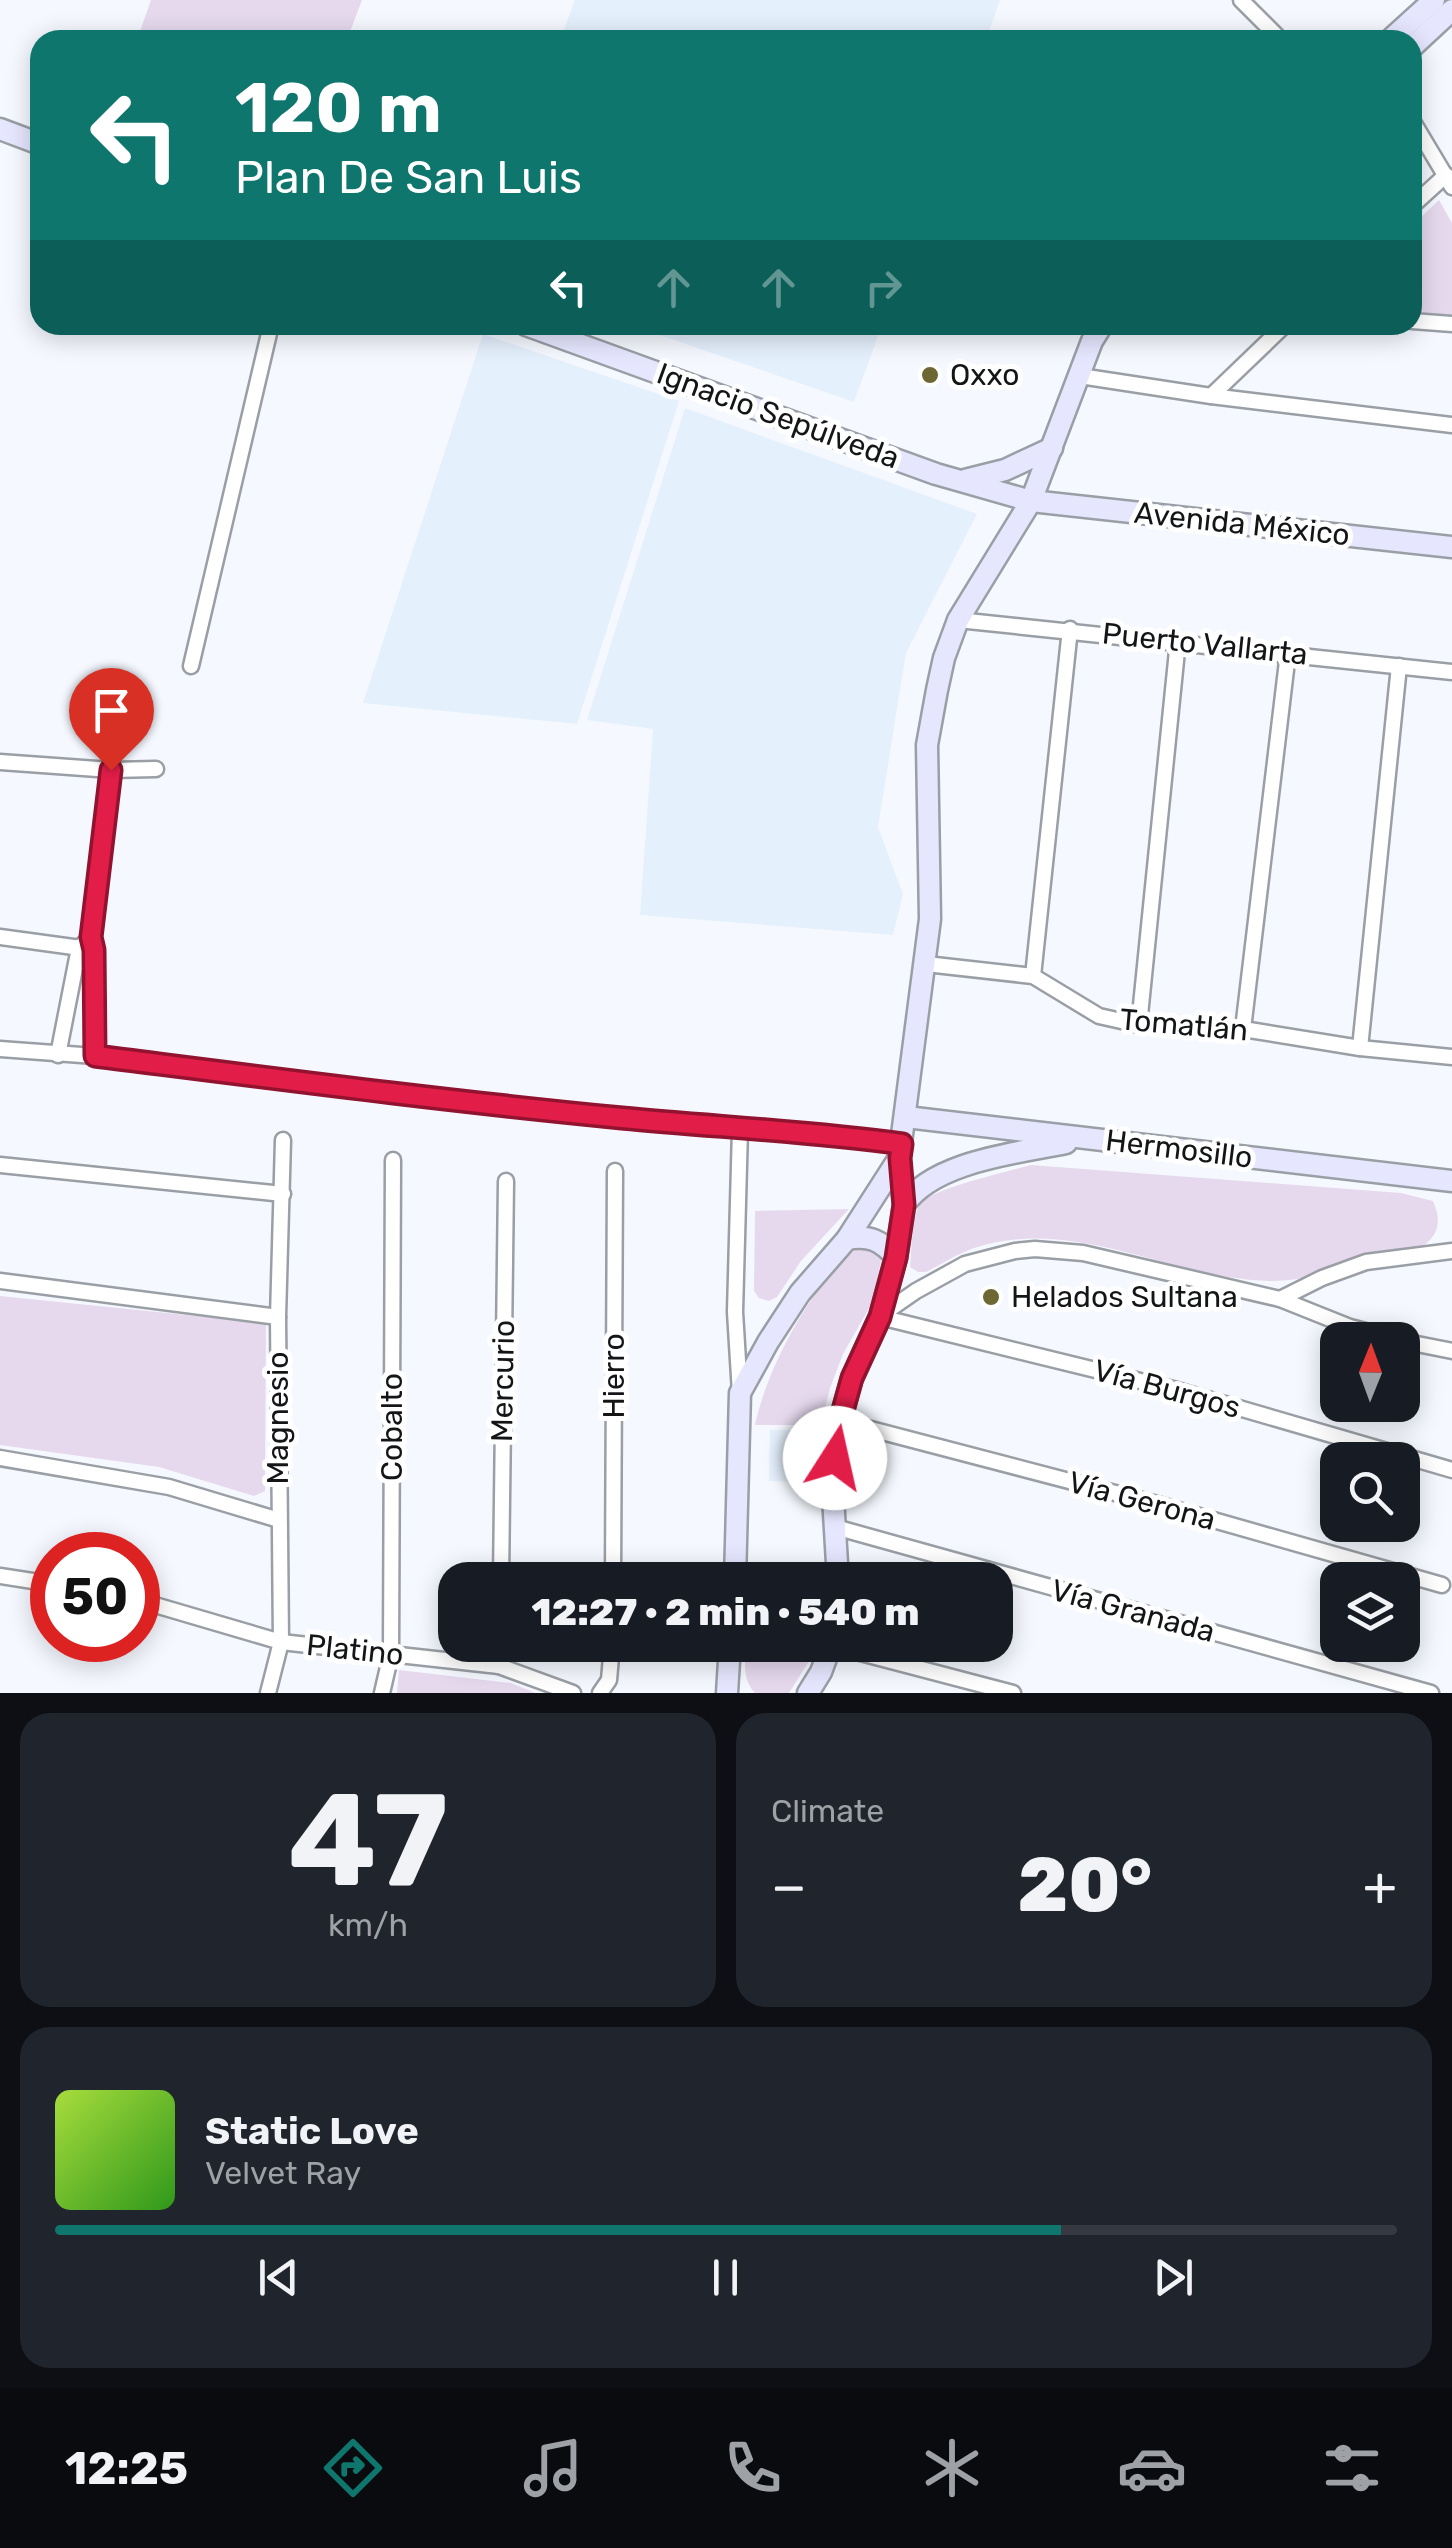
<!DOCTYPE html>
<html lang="en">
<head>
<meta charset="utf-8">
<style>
	:root { --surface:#171b24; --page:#20242c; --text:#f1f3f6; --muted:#9ea1a6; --line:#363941; --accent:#0f766e }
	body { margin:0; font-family:Rubik,sans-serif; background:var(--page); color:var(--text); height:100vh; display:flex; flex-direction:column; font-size:38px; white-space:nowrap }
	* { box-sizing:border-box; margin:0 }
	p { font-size:32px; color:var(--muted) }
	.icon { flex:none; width:55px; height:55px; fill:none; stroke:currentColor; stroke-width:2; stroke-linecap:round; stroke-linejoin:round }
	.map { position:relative; height:1693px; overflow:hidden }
	.drawer { display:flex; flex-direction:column; gap:20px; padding:20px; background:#0d0f14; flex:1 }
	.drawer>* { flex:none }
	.guide { position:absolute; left:30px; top:30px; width:1392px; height:305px; border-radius:30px; box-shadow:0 5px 25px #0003; background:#0f766e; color:#fff; overflow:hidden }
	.needle { width:65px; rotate:1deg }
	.fabs { position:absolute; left:1320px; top:1322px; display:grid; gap:20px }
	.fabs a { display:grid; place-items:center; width:100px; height:100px; border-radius:20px; background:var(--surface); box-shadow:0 5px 25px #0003; font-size:50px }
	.speed { position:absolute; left:30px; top:1532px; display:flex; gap:20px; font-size:50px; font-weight:700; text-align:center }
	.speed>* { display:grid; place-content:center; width:130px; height:130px; border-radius:50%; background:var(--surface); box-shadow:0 5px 25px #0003; line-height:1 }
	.speed .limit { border:15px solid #d22; background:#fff; color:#111 }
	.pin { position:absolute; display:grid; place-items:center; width:85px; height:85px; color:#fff; margin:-102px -42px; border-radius:50% 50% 50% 0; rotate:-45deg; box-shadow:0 0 10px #0007 }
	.pin .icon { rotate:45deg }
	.me { position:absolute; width:110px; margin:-55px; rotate:10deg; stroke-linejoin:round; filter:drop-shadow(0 0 8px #0008) }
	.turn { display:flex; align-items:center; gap:35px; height:210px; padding:0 40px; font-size:45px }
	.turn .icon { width:130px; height:130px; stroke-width:2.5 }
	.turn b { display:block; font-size:70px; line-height:85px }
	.lanes { display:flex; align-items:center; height:95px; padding:0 40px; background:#0003; justify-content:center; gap:50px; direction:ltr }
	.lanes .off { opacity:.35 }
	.big { font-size:75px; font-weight:800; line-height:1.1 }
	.drawer .tile { flex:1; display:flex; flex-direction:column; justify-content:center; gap:15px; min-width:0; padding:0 35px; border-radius:30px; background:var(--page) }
	.drawer .dial { align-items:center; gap:0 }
	.dial b { font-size:130px; line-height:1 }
	.song { display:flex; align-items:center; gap:30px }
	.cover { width:120px; height:120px; border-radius:15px; background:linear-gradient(135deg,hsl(80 70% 55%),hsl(110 70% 35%)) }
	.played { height:10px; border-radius:5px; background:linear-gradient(90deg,var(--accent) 75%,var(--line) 75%) }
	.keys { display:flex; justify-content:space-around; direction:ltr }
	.heat { display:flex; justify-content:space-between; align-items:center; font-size:55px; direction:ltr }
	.drawer .tiles { flex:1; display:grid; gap:20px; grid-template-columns:1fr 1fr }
	.tile:last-child { grid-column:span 2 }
	.trip { position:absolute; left:438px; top:1562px; width:575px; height:100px; border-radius:30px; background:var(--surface); box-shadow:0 5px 25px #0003; font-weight:800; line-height:100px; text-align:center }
	.tabs { display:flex; height:160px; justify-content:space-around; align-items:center; background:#090b0e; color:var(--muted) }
	.tabs .icon { width:70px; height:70px }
	.tabs .on { color:var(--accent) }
	.tabs b { font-size:45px; color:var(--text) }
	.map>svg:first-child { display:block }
	.built { fill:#e5f0fd }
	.green { fill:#e6d9ee }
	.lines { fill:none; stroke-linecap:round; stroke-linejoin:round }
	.street-casing { stroke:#9a9fa5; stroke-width:19 }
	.secondary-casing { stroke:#9a9fa5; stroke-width:25 }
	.street { stroke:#fff; stroke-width:14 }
	.secondary { stroke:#e6e6ff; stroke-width:20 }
	.route-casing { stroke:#92132f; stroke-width:25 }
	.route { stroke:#e11d48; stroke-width:18 }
	.poi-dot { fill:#6d6733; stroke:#fff; stroke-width:4 }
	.labels { text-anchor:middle; stroke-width:10; stroke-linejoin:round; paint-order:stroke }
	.poi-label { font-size:30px; fill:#131517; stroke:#fff; text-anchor:start }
	.street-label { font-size:30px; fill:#131517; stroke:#fff }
</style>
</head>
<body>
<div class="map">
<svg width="1452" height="1693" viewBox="0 0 1452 1693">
	<rect width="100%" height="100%" fill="#f5f9ff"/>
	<!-- built -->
	<g class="built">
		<path d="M575 0H1000L986 40H560Z"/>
		<path d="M631 325H882L854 402Z"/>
		<path d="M483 334 679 401 577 724 363 703Z"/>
		<path d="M685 408 977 514 906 653 878 827 903 894 893 935 640 915 653 729 587 720Z"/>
		<path d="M770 1430H796L798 1482 769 1481Z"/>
	</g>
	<!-- green -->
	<g class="green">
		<path d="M151 0H362L347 40H137Z"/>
		<path d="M1439 200 1452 223V316L1413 315V225Z"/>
		<path d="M1031 1165 1401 1193 1433 1201C1442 1221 1439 1236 1420 1248 1374 1259 1316 1281 1270 1281 1171 1279 1074 1215 974 1248 957 1254 942 1264 926 1272H918L910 1267C912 1249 911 1220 920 1204 929 1189 1011 1171 1031 1165Z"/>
		<path d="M849 1209 801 1261 777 1297 769 1301 759 1298 754 1291 755 1211Z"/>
		<path d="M866 1243 882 1256 872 1303 843 1354 830 1388 821 1425H755C766 1370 816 1272 866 1243Z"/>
		<path d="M0 1296 266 1323 265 1491 254 1496 159 1467 0 1445Z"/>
		<path d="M746 1645H819L789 1693H755C742 1679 745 1663 746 1645Z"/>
		<path d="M399 1670 511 1683 535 1693H397Z"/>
	</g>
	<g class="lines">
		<defs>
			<g id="street">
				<path d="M1241 0 1281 40"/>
				<path d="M1412 120 1452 187"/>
				<path d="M1412 206 1446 175"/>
				<path d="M1412 321 1452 324"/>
				<path d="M1080 376 1211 396 1452 425"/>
				<path d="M1211 396 1285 325"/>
				<path d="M958 620 1452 672"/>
				<path d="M191 666 271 325"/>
				<path d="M0 762 111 770 156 769"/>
				<path d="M0 937 88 949"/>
				<path d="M926 964 1033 976 1099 1016 1139 1025 1243 1029 1360 1048 1452 1057"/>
				<path d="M1033 976 1070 629"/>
				<path d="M1139 1025 1178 641"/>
				<path d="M1243 1029 1288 653"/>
				<path d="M1360 1048 1399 666"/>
				<path d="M0 1049 95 1056 396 1094 619 1118 821 1133 902 1144"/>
				<path d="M58 1055 79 948 91 937"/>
				<path d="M95 1056 94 950 91 937 111 770"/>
				<path d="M0 1165 283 1194"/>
				<path d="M0 1281 278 1317"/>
				<path d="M1280 1299 1322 1278 1366 1262 1452 1251"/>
				<path d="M880 1316 916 1291 965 1264 1015 1251 1035 1249 1083 1253 1280 1299 1350 1327 1400 1340"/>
				<path d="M880 1317 1177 1390 1452 1470"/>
				<path d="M1402 1341 1452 1351"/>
				<path d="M740 1393 735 1312 740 1129"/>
				<path d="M840 1421 1157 1504 1442 1585"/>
				<path d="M0 1458 169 1487 279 1520"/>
				<path d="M835 1527 1431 1693"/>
				<path d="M0 1576 52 1584"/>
				<path d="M501 1580 506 1181"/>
				<path d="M613 1580 615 1171"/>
				<path d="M138 1600 281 1642 499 1666 573 1693"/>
				<path d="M830 1645 1013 1693"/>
				<path d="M499 1666 500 1645"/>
				<path d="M268 1693 281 1642 278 1317 283 1140"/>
				<path d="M382 1693 391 1654 393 1160"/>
				<path d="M600 1693 609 1680 612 1645"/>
			</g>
			<g id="secondary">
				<path d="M1390 40 1434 0"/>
				<path d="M1412 47 1452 10"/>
				<path d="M0 129 40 144"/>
				<path d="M526 325 936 474 1031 501 1452 547"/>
				<path d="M965 480 1005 470 1052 448"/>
				<path d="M906 1117 1452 1181"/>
				<path d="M904 1205C934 1161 1018 1153 1066 1143"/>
				<path d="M847 1239C870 1235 880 1240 896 1257"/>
				<path d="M735 1580 740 1393 768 1342 800 1293 847 1239 899 1158"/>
				<path d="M838 1580 832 1480 840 1421 852 1378 880 1317 896 1257 904 1205 899 1158 930 919 927 745 937 690 944 658 958 620 1031 501 1092 341 1102 325"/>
				<path d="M727 1693 730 1645"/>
				<path d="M808 1693 821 1672 831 1645"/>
			</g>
		</defs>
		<!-- street casing -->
		<use href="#street" class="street-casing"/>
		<!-- secondary casing -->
		<use href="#secondary" class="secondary-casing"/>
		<!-- street -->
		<use href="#street" class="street"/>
		<!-- secondary -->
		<use href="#secondary" class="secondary"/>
	</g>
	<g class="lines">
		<defs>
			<path id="route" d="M111 770 91 937 94 950 95 1056C270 1078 446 1101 622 1118 715 1127 809 1131 902 1144L900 1158 904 1205 896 1258 880 1317 852 1378 840 1421 835 1458"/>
		</defs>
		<!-- route casing -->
		<use href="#route" class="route-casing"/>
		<!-- route -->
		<use href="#route" class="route"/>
	</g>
	<!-- markers -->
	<g class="poi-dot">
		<circle cx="930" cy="375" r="10"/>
		<circle cx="991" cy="1297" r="10"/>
	</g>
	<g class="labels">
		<!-- poi labels -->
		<g class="poi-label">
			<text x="950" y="385">Oxxo</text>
			<text x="1011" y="1307">Helados Sultana</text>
		</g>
		<!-- street labels -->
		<g class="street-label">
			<text transform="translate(778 416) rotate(20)" y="10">Ignacio Sepúlveda</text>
			<text transform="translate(1242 524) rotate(6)" y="10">Avenida México</text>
			<text transform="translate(1205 644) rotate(6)" y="10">Puerto Vallarta</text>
			<text transform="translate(1184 1025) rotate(5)" y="10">Tomatlán</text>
			<text transform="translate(1179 1149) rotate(7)" y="10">Hermosillo</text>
			<text transform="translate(614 1376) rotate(-90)" y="10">Hierro</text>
			<text transform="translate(503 1381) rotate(-89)" y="10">Mercurio</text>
			<text transform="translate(1167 1389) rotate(15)" y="10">Vía Burgos</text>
			<text transform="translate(278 1418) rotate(-90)" y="10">Magnesio</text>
			<text transform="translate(392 1427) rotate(-90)" y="10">Cobalto</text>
			<text transform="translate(1142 1501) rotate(15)" y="10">Vía Gerona</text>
			<text transform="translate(1133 1611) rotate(15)" y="10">Vía Granada</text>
			<text transform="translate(355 1650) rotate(6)" y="10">Platino</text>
		</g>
	</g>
</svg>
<div class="fabs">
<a><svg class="needle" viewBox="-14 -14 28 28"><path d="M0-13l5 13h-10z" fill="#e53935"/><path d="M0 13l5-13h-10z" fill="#9ea1a6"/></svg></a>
<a><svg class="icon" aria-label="search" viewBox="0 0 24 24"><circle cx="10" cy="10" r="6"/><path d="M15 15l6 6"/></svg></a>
<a><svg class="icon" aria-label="layers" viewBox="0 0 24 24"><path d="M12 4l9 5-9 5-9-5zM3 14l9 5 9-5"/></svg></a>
</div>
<div class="speed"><div class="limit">50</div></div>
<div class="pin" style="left:111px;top:770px;background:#d93025"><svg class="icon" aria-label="arrive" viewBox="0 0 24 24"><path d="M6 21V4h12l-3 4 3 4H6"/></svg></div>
<svg class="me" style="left:835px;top:1458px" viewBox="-20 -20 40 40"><circle r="19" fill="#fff"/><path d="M0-13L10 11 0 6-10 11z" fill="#e11d48"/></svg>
<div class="trip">12:27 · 2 min · 540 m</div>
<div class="guide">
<div class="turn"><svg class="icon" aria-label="left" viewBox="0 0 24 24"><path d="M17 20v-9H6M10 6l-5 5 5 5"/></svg><div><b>120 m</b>Plan De San Luis</div></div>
<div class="lanes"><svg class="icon" aria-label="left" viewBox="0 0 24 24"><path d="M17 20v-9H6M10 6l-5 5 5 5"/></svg><svg class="icon off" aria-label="ahead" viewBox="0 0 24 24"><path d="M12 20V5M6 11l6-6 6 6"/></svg><svg class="icon off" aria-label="ahead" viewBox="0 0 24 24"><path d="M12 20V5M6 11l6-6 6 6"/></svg><svg class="icon off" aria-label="right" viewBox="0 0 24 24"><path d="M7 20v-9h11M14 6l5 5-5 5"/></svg></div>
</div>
</div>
<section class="drawer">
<div class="tiles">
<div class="tile dial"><b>47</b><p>km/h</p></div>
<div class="tile"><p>Climate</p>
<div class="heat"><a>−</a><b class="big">20°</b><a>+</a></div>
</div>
<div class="tile">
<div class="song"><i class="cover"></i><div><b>Static Love</b><p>Velvet Ray</p></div></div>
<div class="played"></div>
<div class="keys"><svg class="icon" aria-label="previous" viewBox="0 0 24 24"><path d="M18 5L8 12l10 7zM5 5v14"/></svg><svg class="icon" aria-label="pause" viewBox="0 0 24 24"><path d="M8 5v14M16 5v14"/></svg><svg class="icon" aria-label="next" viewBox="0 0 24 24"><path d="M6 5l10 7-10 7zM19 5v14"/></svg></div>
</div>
</div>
</section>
<nav class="tabs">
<b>12:25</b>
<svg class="icon on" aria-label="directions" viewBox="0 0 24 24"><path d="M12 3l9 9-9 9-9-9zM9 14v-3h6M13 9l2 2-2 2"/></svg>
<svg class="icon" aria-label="music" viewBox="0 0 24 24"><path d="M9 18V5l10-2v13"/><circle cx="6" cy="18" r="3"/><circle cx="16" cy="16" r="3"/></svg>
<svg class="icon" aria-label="phone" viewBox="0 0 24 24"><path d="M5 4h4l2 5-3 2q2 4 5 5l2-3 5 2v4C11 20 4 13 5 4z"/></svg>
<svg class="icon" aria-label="climate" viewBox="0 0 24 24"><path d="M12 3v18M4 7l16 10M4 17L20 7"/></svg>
<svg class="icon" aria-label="car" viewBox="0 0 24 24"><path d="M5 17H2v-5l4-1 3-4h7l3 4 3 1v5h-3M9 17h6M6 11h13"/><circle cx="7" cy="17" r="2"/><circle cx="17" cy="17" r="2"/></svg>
<svg class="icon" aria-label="filters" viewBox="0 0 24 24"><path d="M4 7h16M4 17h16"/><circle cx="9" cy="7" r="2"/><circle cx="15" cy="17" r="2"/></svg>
</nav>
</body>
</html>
